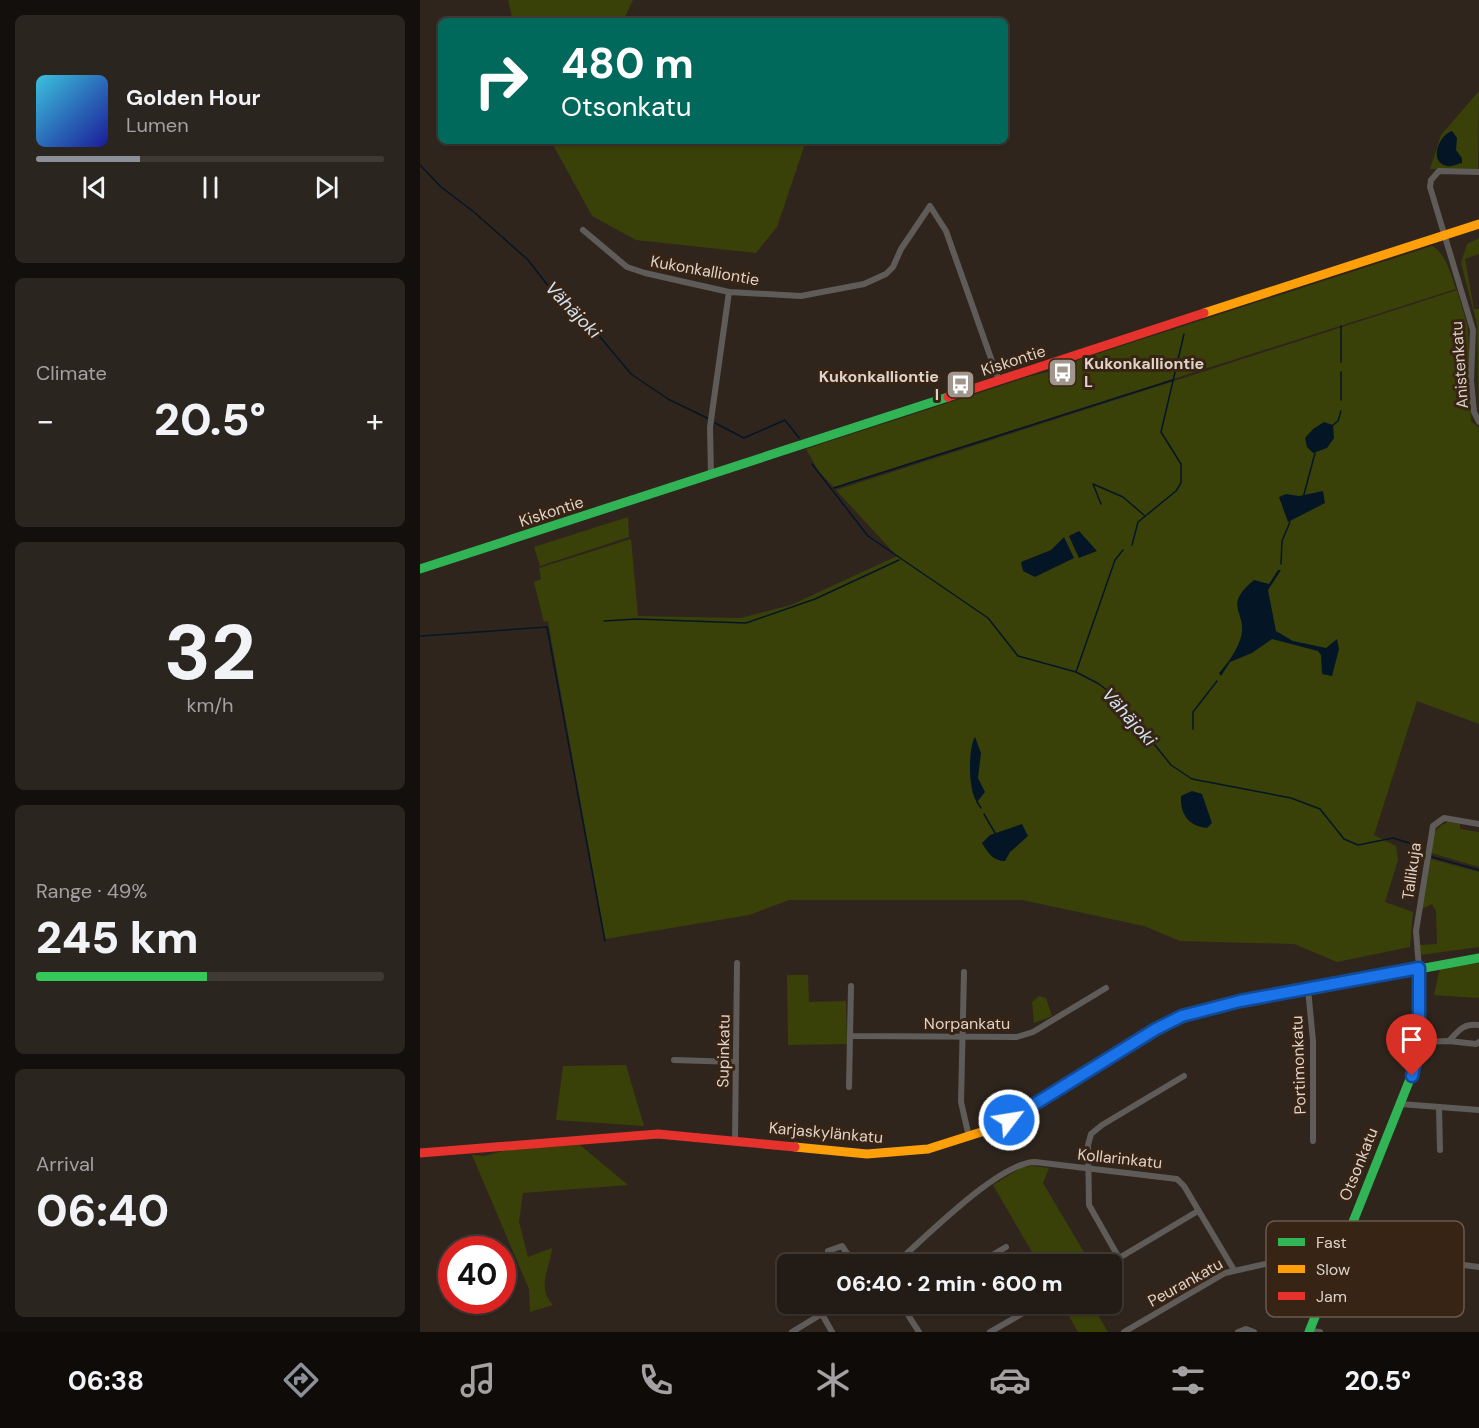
<!DOCTYPE html>
<html lang="en">
<head>
<meta charset="utf-8">
<style>
	:root { --surface:#231c16; --page:#2b251f; --text:#f1f3f6; --muted:#a3a1a1; --line:#403a35; --accent:#8c9099 }
	body { margin:0; font-family:"DM Sans",sans-serif; background:var(--page); color:var(--text); height:100vh; display:flex; flex-direction:column; font-size:22px; white-space:nowrap }
	* { box-sizing:border-box; margin:0 }
	p { font-size:20px; color:var(--muted) }
	.icon { flex:none; width:33px; height:33px; fill:none; stroke:currentColor; stroke-width:2; stroke-linecap:round; stroke-linejoin:round }
	.map { position:relative; flex:1; overflow:hidden }
	.drawer { display:flex; flex-direction:column; gap:15px; padding:15px; background:#130f0c; width:420px }
	.drawer>* { flex:none }
	.hud { position:absolute; left:18px; top:18px; width:570px; height:126px; border-radius:9px; box-shadow:0 2px 4px #0004,0 0 0 2px var(--line); background:#00695c; color:#fff; overflow:hidden }
	.speed { position:absolute; left:18px; top:1236px; display:flex; gap:12px; font-size:30px; font-weight:700; text-align:center }
	.speed>* { display:grid; place-content:center; width:78px; height:78px; border-radius:50%; background:var(--surface); box-shadow:0 2px 4px #0004,0 0 0 2px var(--line); line-height:1 }
	.speed .limit { border:9px solid #d22; background:#fff; color:#111 }
	.pin { position:absolute; display:grid; place-items:center; width:51px; height:51px; color:#fff; margin:-62px -26px; border-radius:50% 50% 50% 0; rotate:-45deg; box-shadow:0 0 6px #0007 }
	.pin .icon { rotate:45deg }
	.me { position:absolute; width:66px; margin:-33px; rotate:59deg; stroke-linejoin:round; filter:drop-shadow(0 0 4px #0008) }
	.turn { display:flex; align-items:center; gap:21px; height:126px; padding:0 24px; font-size:27px }
	.turn .icon { width:78px; height:78px; stroke-width:2.5 }
	.turn b { display:block; font-size:42px; line-height:51px }
	.big { font-size:45px; font-weight:800; line-height:1.1 }
	.drawer .card { flex:1; display:flex; flex-direction:column; justify-content:center; gap:9px; min-width:0; padding:0 21px; border-radius:9px; background:var(--page) }
	.drawer .dial { align-items:center; gap:0 }
	.dial b { font-size:78px; line-height:1 }
	.song { display:flex; align-items:center; gap:18px }
	.cover { width:72px; height:72px; border-radius:9px; background:linear-gradient(135deg,hsl(190 70% 55%),hsl(240 70% 35%)) }
	.played { height:6px; border-radius:3px; background:linear-gradient(90deg,var(--accent) 30%,var(--line) 30%) }
	.keys { display:flex; justify-content:space-around; direction:ltr }
	.heat { display:flex; justify-content:space-between; align-items:center; font-size:33px; direction:ltr }
	.charge { height:9px; border-radius:4px; background:linear-gradient(90deg,#34c759 49%,var(--line) 0) }
	.trip { position:absolute; left:357px; top:1254px; width:345px; height:60px; border-radius:9px; background:var(--surface); box-shadow:0 2px 4px #0004,0 0 0 2px var(--line); font-weight:800; line-height:60px; text-align:center }
	.menu { display:flex; height:96px; justify-content:space-around; align-items:center; background:#0e0b09; color:var(--muted) }
	.menu .icon { width:42px; height:42px }
	.menu .current { color:var(--accent) }
	.menu b { font-size:27px; color:var(--text) }
	main { display:flex; flex:1; min-height:0 }
	.map>svg:first-child { display:block }
	.green { fill:#394108 }
	.water { fill:#041626 }
	.lines { fill:none; stroke-linecap:round; stroke-linejoin:round }
	.stream { stroke:#041626; stroke-width:1.5 }
	.street { stroke:#5f5b58; stroke-width:6 }
	.fast { stroke:#30b455; stroke-width:9 }
	.slow { stroke:#ff9f0a; stroke-width:9 }
	.jam { stroke:#e5322d; stroke-width:9 }
	.route-casing { stroke:#114b97; stroke-width:15 }
	.route { stroke:#1a73e8; stroke-width:10 }
	.labels { text-anchor:middle; stroke-width:6; stroke-linejoin:round; paint-order:stroke }
	.street-label { font-size:16px; fill:#dfd3c9; stroke:#372415 }
	.poi-label { font-size:16px; font-weight:bold; fill:#dfd3c9; stroke:#372415; text-anchor:start }
	.water-label { font-size:18px; font-style:italic; fill:#d1e4f4; stroke:#372415 }
	.key { fill:#372415; stroke:#69594b; stroke-width:1.5 }
	.key-label { font-size:16px; fill:#dfd3c9 }
</style>
</head>
<body>
<main>
<section class="drawer">
<div class="card">
<div class="song"><i class="cover"></i><div><b>Golden Hour</b><p>Lumen</p></div></div>
<div class="played"></div>
<div class="keys"><svg class="icon" aria-label="previous" viewBox="0 0 24 24"><path d="M18 5L8 12l10 7zM5 5v14"/></svg><svg class="icon" aria-label="pause" viewBox="0 0 24 24"><path d="M8 5v14M16 5v14"/></svg><svg class="icon" aria-label="next" viewBox="0 0 24 24"><path d="M6 5l10 7-10 7zM19 5v14"/></svg></div>
</div>
<div class="card"><p>Climate</p>
<div class="heat"><a>−</a><b class="big">20.5°</b><a>+</a></div>
</div>
<div class="card dial"><b>32</b><p>km/h</p></div>
<div class="card"><p>Range · 49%</p><b class="big">245 km</b><div class="charge"></div></div>
<div class="card"><p>Arrival</p><b class="big">06:40</b></div>
</section>
<div class="map">
<svg width="1059" height="1332" viewBox="0 0 1059 1332">
	<rect width="100%" height="100%" fill="#2f251d"/>
	<!-- green -->
	<g class="green">
		<path d="M88 0H213L203 21H93Z"/>
		<path d="M1059 91 1058 170 1010 169 1021 135Z"/>
		<path d="M131 141H386L357 227 336 253 216 240 172 216Z"/>
		<path d="M1059 238V254L1045 259 1054 309H1059V413L1057 324 1041 263 1047 244Z"/>
		<path d="M1012 246C1026 253 1031 275 1036 289L414 487 399 472 386 449 611 376 652 366 658 360Z"/>
		<path d="M1037 290 1048 327 1051 421 1059 428V724L997 701 954 835 976 846 978 860 965 902 993 912 990 947 917 962 874 944 760 941 724 926 602 900H369L329 915 185 939 128 621 124 622 114 582 121 579 119 568 211 539 218 616 321 618 371 605 477 556 416 490Z"/>
		<path d="M208 517 209 537 120 566 114 547Z"/>
		<path d="M1028 822 1040 824V829L1059 832V867L1011 853C1013 839 1012 828 1028 822Z"/>
		<path d="M1011 859 1059 872V947L1000 955V945L1017 944 1016 911 1012 904 1002 909Z"/>
		<path d="M1059 963V998L1014 995 1020 968Z"/>
		<path d="M367 975H388L389 1002 426 1001 427 1044 368 1045Z"/>
		<path d="M619 996 626 998 632 1016 614 1023 612 1002Z"/>
		<path d="M206 1065 224 1126 136 1120 143 1066Z"/>
		<path d="M160 1145 208 1185 103 1193 99 1222 108 1257 132 1248C130 1269 116 1287 133 1305L110 1312 109 1289 52 1155 64 1156 87 1150Z"/>
		<path d="M613 1166 629 1168 623 1183 671 1264H619L573 1185 602 1167Z"/>
		<path d="M642 1304H685L675 1310 688 1332H658Z"/>
	</g>
	<!-- water -->
	<g class="water">
		<path d="M1032 131 1037 138 1036 150 1042 158V163C1037 164 1032 167 1027 166 1008 162 1019 135 1032 131Z"/>
		<path d="M904 422 913 425 914 438 907 448 893 453 887 447 885 438 893 429Z"/>
		<path d="M903 491 905 503 868 522 859 497 866 494 879 496Z"/>
		<path d="M659 531 677 551 659 558 649 536Z"/>
		<path d="M644 537 654 558 615 577 603 571 601 562 631 550Z"/>
		<path d="M858 570H861L848 590 856 631 873 641 906 648 917 639 919 649 912 676 902 674 901 655 898 651 852 639 832 653 810 662 801 676 799 673C807 664 816 652 820 640 830 612 800 608 834 580L849 584Z"/>
		<path d="M555 737 561 753 558 778 565 792 557 802C548 791 548 748 555 737Z"/>
		<path d="M772 791 782 794 792 823 787 828C768 826 760 814 761 796Z"/>
		<path d="M602 824 608 836 590 852 585 861C573 861 568 853 562 843L570 835Z"/>
	</g>
	<g class="lines">
		<!-- stream -->
		<g class="stream">
			<path d="M0 165 21 187 54 212 108 260 140 301 171 326 211 374 248 399 289 419"/>
			<path d="M921 362V326"/>
			<path d="M921 372V400"/>
			<path d="M295 423 324 438 365 420 379 438"/>
			<path d="M912 426 918 421 921 411"/>
			<path d="M392 464 448 536 568 618 598 656 656 672 679 684 697 698 751 765 772 779 871 798 900 809 924 839 938 845 973 838 989 843 1003 853"/>
			<path d="M414 488 753 380"/>
			<path d="M883 498 895 453"/>
			<path d="M681 504 673 484 703 497 725 516"/>
			<path d="M712 545 718 522 756 491 761 483V464L741 432 764 334"/>
			<path d="M861 564 862 541 870 522"/>
			<path d="M184 621 216 619 326 623 395 599 479 560"/>
			<path d="M1 636 127 627 185 941"/>
			<path d="M656 672 695 560 703 550"/>
			<path d="M773 729V712L797 681"/>
			<path d="M557 802 561 808"/>
			<path d="M564 814 575 833"/>
			<path d="M1012 857 1059 870"/>
		</g>
		<!-- street -->
		<g class="street">
			<path d="M1059 172 1019 171 1011 180 1010 187 1053 330 1051 380 1054 412 1059 422"/>
			<path d="M163 230 207 267 225 273 309 292 381 296 444 284 466 274 473 267 481 249 510 206 526 231 579 381"/>
			<path d="M291 475 290 427 309 292"/>
			<path d="M999 968 996 931 1013 826 1024 818 1059 824"/>
			<path d="M544 972 541 1102 549 1137"/>
			<path d="M431 986 430 1036 597 1037 613 1032 686 988"/>
			<path d="M888 989 893 1041V1141"/>
			<path d="M1029 1041C1039 1030 1044 1023 1059 1025"/>
			<path d="M999 1042 1029 1041 1056 1044 1059 1042"/>
			<path d="M254 1060 316 1062"/>
			<path d="M764 1076 682 1125 671 1134 668 1145 669 1205 699 1258 778 1211"/>
			<path d="M429 1087 430 1036"/>
			<path d="M980 1104 1059 1110"/>
			<path d="M1019 1108 1020 1150"/>
			<path d="M315 1140 317 963"/>
			<path d="M879 1258 913 1271"/>
			<path d="M411 1264 408 1251 422 1246 434 1264"/>
			<path d="M475 1264C504 1239 579 1162 615 1162L757 1179 764 1186 814 1270"/>
			<path d="M557 1264 586 1247"/>
			<path d="M481 1304 499 1332"/>
			<path d="M597 1304 603 1312"/>
			<path d="M402 1314 412 1332"/>
			<path d="M889 1331 900 1332"/>
			<path d="M372 1332 418 1304"/>
			<path d="M570 1332 619 1304"/>
			<path d="M704 1332 805 1273 908 1250 921 1249 1059 1267"/>
			<path d="M818 1332 826 1329 834 1332"/>
		</g>
		<!-- fast -->
		<g class="fast">
			<path d="M0 569 528 397"/>
			<path d="M769 1016 788 1008 1059 958"/>
			<path d="M889 1332 992 1074"/>
		</g>
		<!-- slow -->
		<g class="slow">
			<path d="M784 313 1059 224"/>
			<path d="M992 1074 999 1042V968"/>
			<path d="M375 1147 447 1154 508 1149 577 1127 736 1029 769 1016"/>
		</g>
		<!-- jam -->
		<g class="jam">
			<path d="M528 397 784 313"/>
			<path d="M0 1153 238 1134 375 1147"/>
		</g>
	</g>
	<g class="lines">
		<defs>
			<path id="route" d="M589 1120 736 1029 762 1016 820 1001 999 968V1042L992 1076"/>
		</defs>
		<!-- route casing -->
		<use href="#route" class="route-casing"/>
		<!-- route -->
		<use href="#route" class="route"/>
	</g>
	<!-- icons -->
	<defs>
		<symbol id="bus-square" viewBox="-11 -11 22 22"><rect x="-9" y="-9" width="18" height="18" rx="4" fill="#a1968d" stroke="#372415"/><path d="M-5-6H5V4H4V6H2V4H-2V6H-4V4H-5ZM-3.5-4V0h7V-4ZM-3.5 1.2v1.5H-2V1.2ZM2 1.2v1.5H3.5V1.2Z" fill="#fff"/></symbol>
	</defs>
	<g fill-rule="evenodd">
		<use href="#bus-square" x="626" y="356" width="33" height="33"/>
		<use href="#bus-square" x="524" y="368" width="33" height="33"/>
	</g>
	<g class="labels">
		<!-- street labels -->
		<g class="street-label">
			<text transform="translate(285 270) rotate(10)" y="6">Kukonkalliontie</text>
			<text transform="translate(593 360) rotate(-18)" y="6">Kiskontie</text>
			<text transform="translate(1039 365) rotate(-94)" y="6">Anistenkatu</text>
			<text transform="translate(131 511) rotate(-18)" y="6">Kiskontie</text>
			<text transform="translate(991 871) rotate(-82)" y="6">Tallikuja</text>
			<text x="547" y="1029">Norpankatu</text>
			<text transform="translate(303 1051) rotate(-89)" y="6">Supinkatu</text>
			<text transform="translate(878 1065) rotate(-92)" y="6">Portimonkatu</text>
			<text transform="translate(406 1132) rotate(5)" y="6">Karjaskylänkatu</text>
			<text transform="translate(700 1158) rotate(6)" y="6">Kollarinkatu</text>
			<text transform="translate(938 1164) rotate(-68)" y="6">Otsonkatu</text>
			<text transform="translate(765 1282) rotate(-29)" y="6">Peurankatu</text>
		</g>
		<!-- poi labels -->
		<g class="poi-label">
			<text x="664" y="369">Kukonkalliontie<tspan x="664" dy="18">L</tspan></text>
			<text x="519" y="382" text-anchor="end">Kukonkalliontie<tspan x="519" dy="18">I</tspan></text>
		</g>
		<!-- water labels -->
		<g class="water-label">
			<text transform="translate(153 310) rotate(46)" y="6">Vähäjoki</text>
			<text transform="translate(709 717) rotate(48)" y="6">Vähäjoki</text>
		</g>
	</g>
	<!-- legend -->
	<rect x="846" y="1221" width="198" height="96" rx="9" class="key"/>
	<rect x="858" y="1238" width="27" height="8" fill="#30b455"/>
	<rect x="858" y="1265" width="27" height="8" fill="#ff9f0a"/>
	<rect x="858" y="1292" width="27" height="8" fill="#e5322d"/>
	<g class="key-label">
		<text x="896" y="1248">Fast</text>
		<text x="896" y="1275">Slow</text>
		<text x="896" y="1302">Jam</text>
	</g>
</svg>
<div class="speed"><div class="limit">40</div></div>
<div class="pin" style="left:992px;top:1076px;background:#d93025"><svg class="icon" aria-label="arrive" viewBox="0 0 24 24"><path d="M6 21V4h12l-3 4 3 4H6"/></svg></div>
<svg class="me" style="left:589px;top:1120px" viewBox="-20 -20 40 40"><circle r="17" fill="#1a73e8" stroke="#fff" stroke-width="3"/><path d="M0-11L8 9 0 5-8 9z" fill="#fff"/></svg>
<div class="trip">06:40 · 2 min · 600 m</div>
<div class="hud">
<div class="turn"><svg class="icon" aria-label="right" viewBox="0 0 24 24"><path d="M7 20v-9h11M14 6l5 5-5 5"/></svg><div><b>480 m</b>Otsonkatu</div></div>
</div>
</div>
</main>
<nav class="menu">
<b>06:38</b>
<svg class="icon current" aria-label="directions" viewBox="0 0 24 24"><path d="M12 3l9 9-9 9-9-9zM9 14v-3h6M13 9l2 2-2 2"/></svg>
<svg class="icon" aria-label="music" viewBox="0 0 24 24"><path d="M9 18V5l10-2v13"/><circle cx="6" cy="18" r="3"/><circle cx="16" cy="16" r="3"/></svg>
<svg class="icon" aria-label="phone" viewBox="0 0 24 24"><path d="M5 4h4l2 5-3 2q2 4 5 5l2-3 5 2v4C11 20 4 13 5 4z"/></svg>
<svg class="icon" aria-label="climate" viewBox="0 0 24 24"><path d="M12 3v18M4 7l16 10M4 17L20 7"/></svg>
<svg class="icon" aria-label="car" viewBox="0 0 24 24"><path d="M5 17H2v-5l4-1 3-4h7l3 4 3 1v5h-3M9 17h6M6 11h13"/><circle cx="7" cy="17" r="2"/><circle cx="17" cy="17" r="2"/></svg>
<svg class="icon" aria-label="filters" viewBox="0 0 24 24"><path d="M4 7h16M4 17h16"/><circle cx="9" cy="7" r="2"/><circle cx="15" cy="17" r="2"/></svg>
<b>20.5°</b>
</nav>
</body>
</html>
